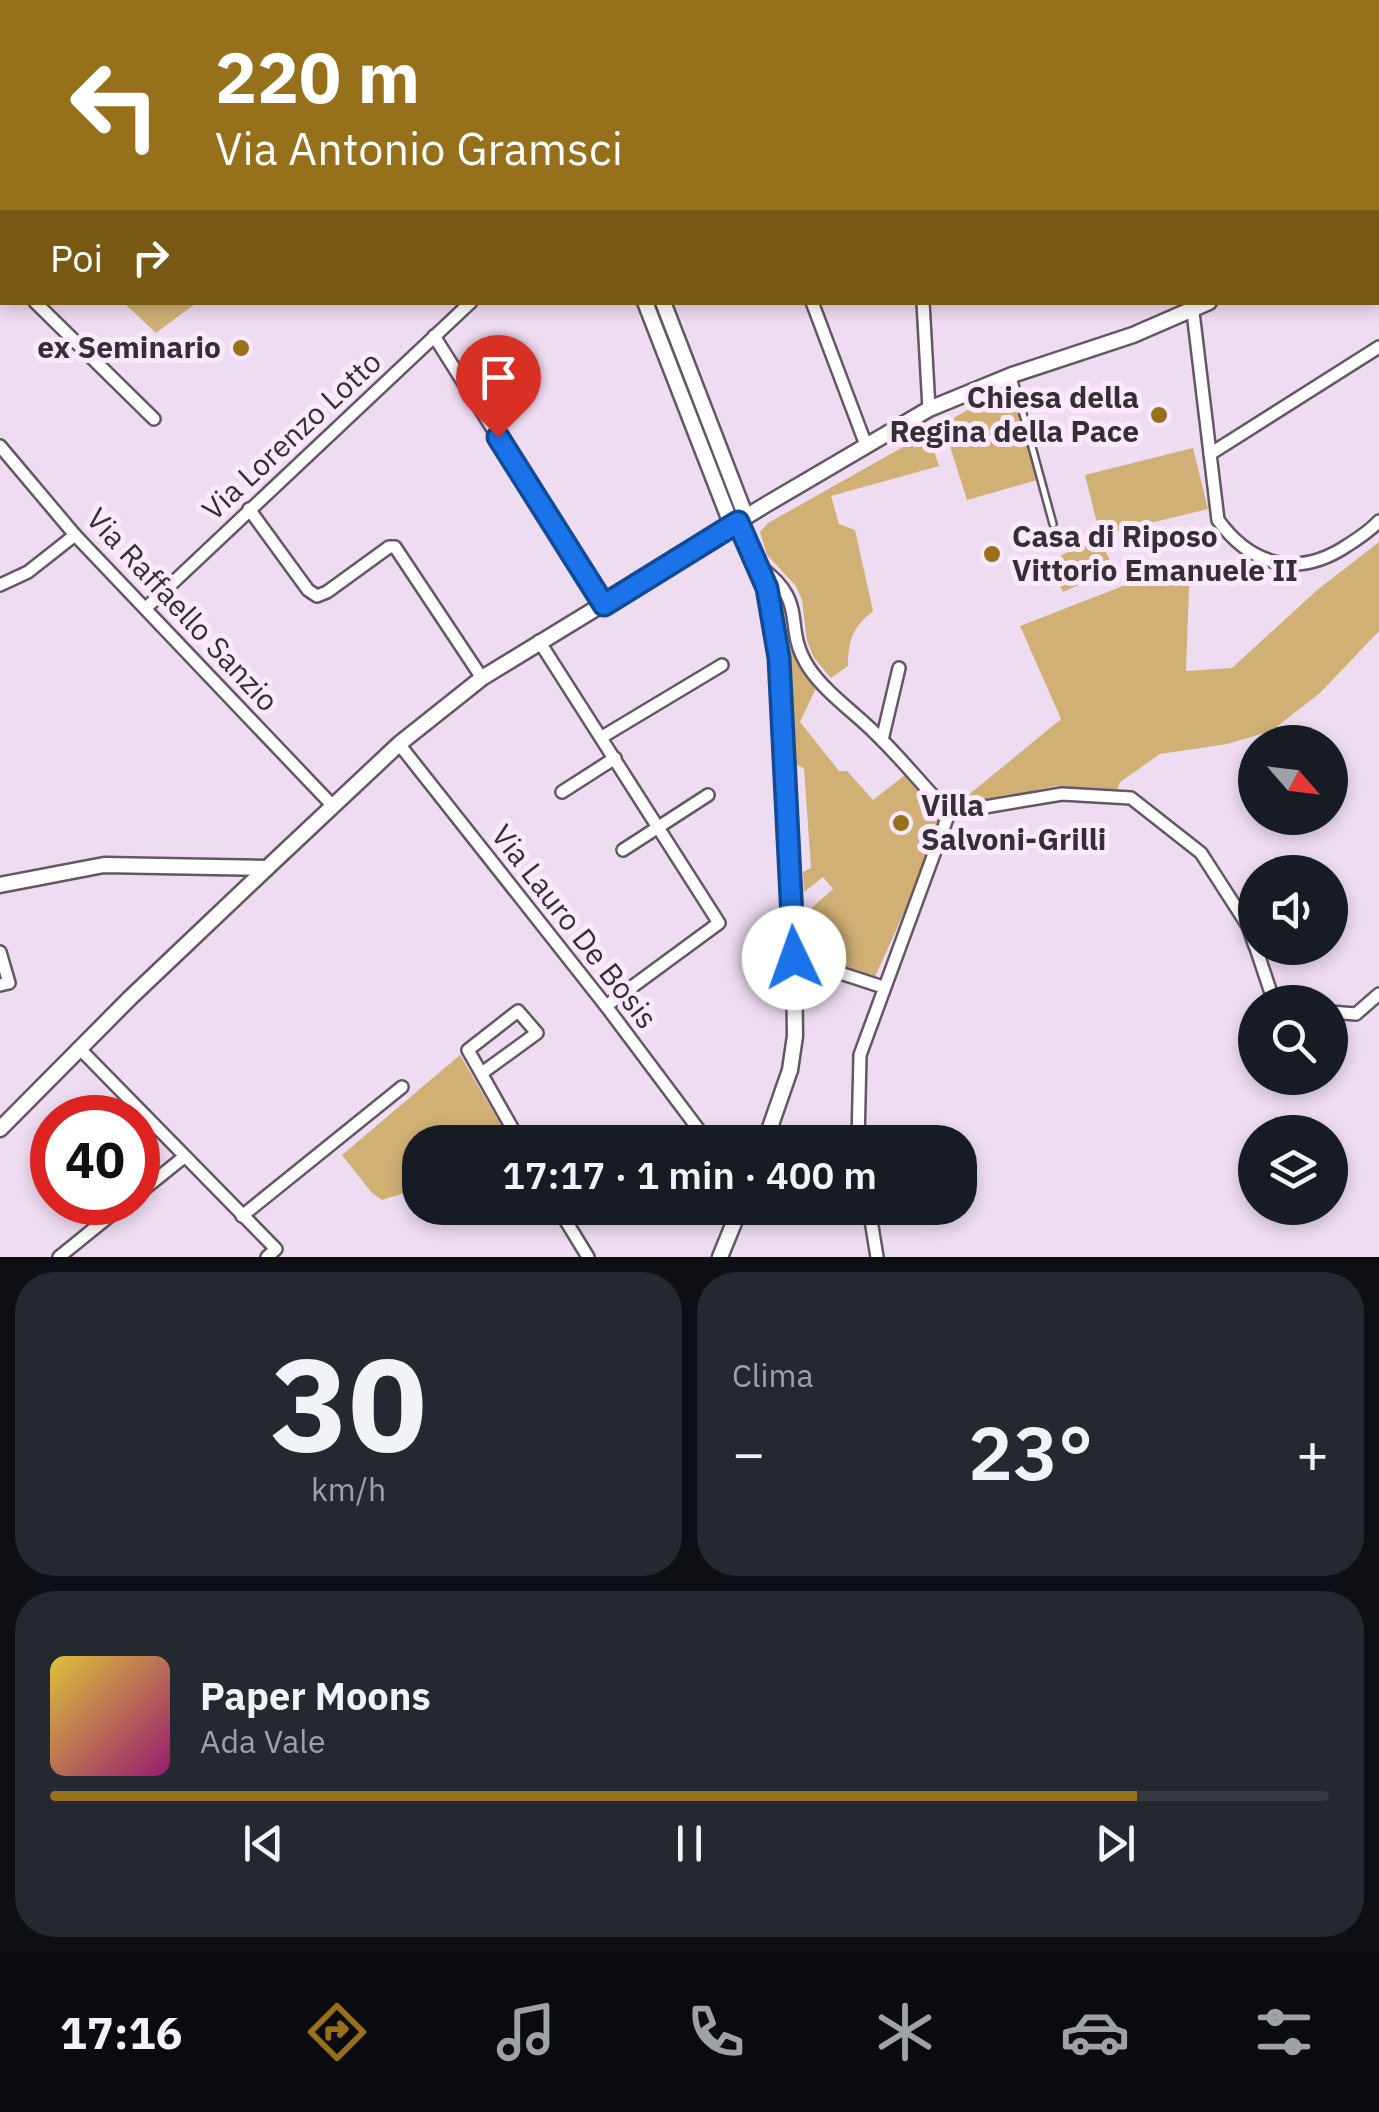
<!DOCTYPE html>
<html lang="it">
<head>
<meta charset="utf-8">
<style>
	:root { --surface:#171b24; --page:#242831; --text:#f1f3f6; --muted:#9ea1a6; --line:#363941; --accent:#96701a }
	body { margin:0; font-family:"IBM Plex Sans",sans-serif; background:var(--page); color:var(--text); height:100vh; display:flex; flex-direction:column; font-size:38px; white-space:nowrap }
	* { box-sizing:border-box; margin:0 }
	p { font-size:32px; color:var(--muted) }
	.icon { flex:none; width:55px; height:55px; fill:none; stroke:currentColor; stroke-width:2; stroke-linecap:round; stroke-linejoin:round }
	.map { position:relative; height:1257px; overflow:hidden }
	.panel { display:flex; flex-direction:column; gap:15px; padding:15px; background:#0d0f14; flex:1 }
	.panel>* { flex:none }
	.top-card { position:absolute; left:0px; top:0px; width:1380px; height:305px; box-shadow:0 5px 15px #0003; background:#96701a; color:#fff; overflow:hidden }
	.needle { width:65px; rotate:118deg }
	.buttons { position:absolute; left:1238px; top:725px; display:grid; gap:20px }
	.buttons a { display:grid; place-items:center; width:110px; height:110px; border-radius:50%; background:var(--surface); box-shadow:0 5px 15px #0003; font-size:50px }
	.speed { position:absolute; left:30px; top:1095px; display:flex; gap:20px; font-size:50px; font-weight:700; text-align:center }
	.speed>* { display:grid; place-content:center; width:130px; height:130px; border-radius:50%; background:var(--surface); box-shadow:0 5px 15px #0003; line-height:1 }
	.speed .limit { border:15px solid #d22; background:#fff; color:#111 }
	.pin { position:absolute; display:grid; place-items:center; width:85px; height:85px; color:#fff; margin:-102px -42px; border-radius:50% 50% 50% 0; rotate:-45deg; box-shadow:0 0 10px #0007 }
	.pin .icon { rotate:45deg }
	.me { position:absolute; width:110px; margin:-55px; rotate:357deg; stroke-linejoin:round; filter:drop-shadow(0 0 8px #0008) }
	.turn { display:flex; align-items:center; gap:35px; height:210px; padding:0 50px; font-size:45px }
	.turn .icon { width:130px; height:130px; stroke-width:2.5 }
	.turn b { display:block; font-size:70px; line-height:85px }
	.then { display:flex; align-items:center; height:95px; padding:0 50px; background:#0003; gap:20px; font-size:38px }
	.big { font-size:75px; font-weight:600; line-height:1.1 }
	.panel .widget { flex:1; display:flex; flex-direction:column; justify-content:center; gap:15px; min-width:0; padding:0 35px; border-radius:40px; background:var(--page) }
	.panel .dial { align-items:center; gap:0 }
	.dial b { font-size:130px; line-height:1 }
	.song { display:flex; align-items:center; gap:30px }
	.cover { width:120px; height:120px; border-radius:15px; background:linear-gradient(135deg,hsl(50 70% 55%),hsl(320 70% 35%)) }
	.played { height:10px; border-radius:5px; background:linear-gradient(90deg,var(--accent) 85%,var(--line) 85%) }
	.keys { display:flex; justify-content:space-around; direction:ltr }
	.heat { display:flex; justify-content:space-between; align-items:center; font-size:55px; direction:ltr }
	.panel .tiles { flex:1; display:grid; gap:15px; grid-template-columns:1fr 1fr }
	.widget:last-child { grid-column:span 2 }
	.trip { position:absolute; left:402px; top:1125px; width:575px; height:100px; border-radius:40px; background:var(--surface); box-shadow:0 5px 15px #0003; font-weight:600; line-height:100px; text-align:center }
	.tab-bar { display:flex; height:160px; justify-content:space-around; align-items:center; background:#090b0e; color:var(--muted) }
	.tab-bar .icon { width:70px; height:70px }
	.tab-bar .current { color:var(--accent) }
	.tab-bar b { font-size:45px; color:var(--text) }
	.map>svg:first-child { display:block }
	.green { fill:#d0b075 }
	.lines { fill:none; stroke-linecap:round; stroke-linejoin:round }
	.service-casing { stroke:#655567; stroke-width:10 }
	.minor-casing { stroke:#655567; stroke-width:16 }
	.tertiary-casing { stroke:#655567; stroke-width:19 }
	.service { stroke:#fff; stroke-width:5 }
	.minor { stroke:#fff; stroke-width:11 }
	.tertiary { stroke:#fff; stroke-width:14 }
	.route-casing { stroke:#114b97; stroke-width:25 }
	.route { stroke:#1a73e8; stroke-width:18 }
	.poi-dot { fill:#96701a; stroke:#fce9fe; stroke-width:4 }
	.labels { text-anchor:middle; stroke-width:10; stroke-linejoin:round; paint-order:stroke }
	.poi-label { font-size:30px; font-weight:bold; fill:#352e36; stroke:#fce9fe; text-anchor:end }
	.street-label { font-size:30px; fill:#352e36; stroke:#fce9fe }
</style>
</head>
<body>
<div class="map">
<svg width="1379" height="1257" viewBox="0 0 1379 1257">
	<rect width="100%" height="100%" fill="#eedcf1"/>
	<!-- green -->
	<g class="green">
		<path d="M124 303H196L156 333Z"/>
		<path d="M1008 387 1012 389 1037 480 967 500 943 424Z"/>
		<path d="M928 433 939 466 831 496 839 524 855 530 873 611C853 627 848 640 848 666L831 678 814 658 807 641 802 600 796 586 767 555 760 532 768 523Z"/>
		<path d="M1193 448 1208 509 1100 535 1085 475Z"/>
		<path d="M1099 538 1114 569 1063 592 1049 561Z"/>
		<path d="M1379 542V631L1320 693 1271 731 1227 744 1160 754 1120 782 1117 791 1056 786 955 806 1061 719 1020 626 1190 560 1186 671 1232 668 1316 591Z"/>
		<path d="M782 601H786L799 666 816 688 800 722 839 771H847L873 800 909 772 949 813 874 979 817 959 808 953 806 913 833 889 823 877 804 892 803 872 811 868 804 768 795 764 789 639Z"/>
		<path d="M460 1055 511 1142H420V1188L382 1200 372 1193 342 1155Z"/>
	</g>
	<g class="lines">
		<defs>
			<path id="service" d="M1013 377 1053 524"/>
			<g id="minor">
				<path d="M697 0 698 2"/>
				<path d="M906 0V2"/>
				<path d="M1160 0 1162 2"/>
				<path d="M1372 0 1374 2"/>
				<path d="M625 2 627 0"/>
				<path d="M794 2 795 0"/>
				<path d="M1358 2 1362 0"/>
				<path d="M1378 72 1379 71"/>
				<path d="M0 134 2 132"/>
				<path d="M0 246 2 247"/>
				<path d="M1378 261 1379 263"/>
				<path d="M35 302 154 419"/>
				<path d="M812 302 866 445"/>
				<path d="M923 302 929 409"/>
				<path d="M1193 312 1218 520C1252 567 1299 578 1348 545 1359 538 1370 531 1379 521"/>
				<path d="M434 336 604 605"/>
				<path d="M0 446 75 535 332 805"/>
				<path d="M1210 454 1379 347"/>
				<path d="M249 509 308 590 317 596 327 592 389 547H395L482 678"/>
				<path d="M755 563C813 603 780 624 809 668 825 692 855 713 875 733 901 758 924 787 949 813L860 1055 858 1142"/>
				<path d="M0 585 28 572 75 535"/>
				<path d="M147 607 471 302"/>
				<path d="M539 641 719 923 606 1006"/>
				<path d="M602 737 722 665"/>
				<path d="M882 740 899 668"/>
				<path d="M399 744 606 1006 708 1142"/>
				<path d="M562 792 615 758"/>
				<path d="M949 813 1062 794 1131 798 1201 853 1248 926 1255 946"/>
				<path d="M623 850 708 795"/>
				<path d="M1256 948 1274 1002"/>
				<path d="M0 952 9 983 0 985"/>
				<path d="M794 958 883 987"/>
				<path d="M1330 1012 1356 1014 1379 994"/>
				<path d="M80 1049 276 1249 267 1257"/>
				<path d="M482 1073 537 1033 518 1011 468 1050 520 1142"/>
				<path d="M138 1194 184 1157"/>
				<path d="M558 1208 588 1257"/>
				<path d="M869 1208 877 1257"/>
				<path d="M242 1216 402 1087"/>
				<path d="M59 1257 127 1202"/>
			</g>
			<g id="tertiary">
				<path d="M528 0 529 2"/>
				<path d="M547 0 548 2"/>
				<path d="M283 2 286 0"/>
				<path d="M308 2 311 0"/>
				<path d="M1378 192 1379 191"/>
				<path d="M0 259 2 257"/>
				<path d="M0 281 2 279"/>
				<path d="M645 302 732 526"/>
				<path d="M663 302 746 517"/>
				<path d="M738 522 767 588 779 658 794 962 795 1036 790 1070 765 1142"/>
				<path d="M0 885 104 865 267 868 399 744 482 678 767 504 929 409 1012 375 1133 335 1209 302"/>
				<path d="M0 1129 130 998 267 868"/>
				<path d="M720 1257 740 1208"/>
			</g>
		</defs>
		<!-- service casing -->
		<use href="#service" class="service-casing"/>
		<!-- minor casing -->
		<use href="#minor" class="minor-casing"/>
		<!-- tertiary casing -->
		<use href="#tertiary" class="tertiary-casing"/>
		<!-- service -->
		<use href="#service" class="service"/>
		<!-- minor -->
		<use href="#minor" class="minor"/>
		<!-- tertiary -->
		<use href="#tertiary" class="tertiary"/>
	</g>
	<g class="lines">
		<defs>
			<path id="route" d="M498 437 604 605 738 522 767 588 779 658 794 958"/>
		</defs>
		<!-- route casing -->
		<use href="#route" class="route-casing"/>
		<!-- route -->
		<use href="#route" class="route"/>
	</g>
	<!-- markers -->
	<g class="poi-dot">
		<circle cx="241" cy="348" r="10"/>
		<circle cx="1159" cy="415" r="10"/>
		<circle cx="992" cy="554" r="10"/>
		<circle cx="901" cy="823" r="10"/>
	</g>
	<g class="labels">
		<!-- poi labels -->
		<g class="poi-label">
			<text x="221" y="358">ex Seminario</text>
			<text x="1139" y="408">Chiesa della<tspan x="1139" dy="34">Regina della Pace</tspan></text>
			<text x="1012" y="547" text-anchor="start">Casa di Riposo<tspan x="1012" dy="34">Vittorio Emanuele II</tspan></text>
			<text x="921" y="816" text-anchor="start">Villa<tspan x="921" dy="34">Salvoni-Grilli</tspan></text>
		</g>
		<!-- street labels -->
		<g class="street-label">
			<text transform="translate(292 436) rotate(-43)" y="10">Via Lorenzo Lotto</text>
			<text transform="translate(182 610) rotate(47)" y="10">Via Raffaello Sanzio</text>
			<text transform="translate(574 927) rotate(52)" y="10">Via Lauro De Bosis</text>
		</g>
	</g>
</svg>
<div class="buttons">
<a><svg class="needle" viewBox="-14 -14 28 28"><path d="M0-13l5 13h-10z" fill="#e53935"/><path d="M0 13l5-13h-10z" fill="#9ea1a6"/></svg></a>
<a><svg class="icon" aria-label="sound" viewBox="0 0 24 24"><path d="M4 9h4l5-4v14l-5-4H4zM17 9q2 3 0 6"/></svg></a>
<a><svg class="icon" aria-label="search" viewBox="0 0 24 24"><circle cx="10" cy="10" r="6"/><path d="M15 15l6 6"/></svg></a>
<a><svg class="icon" aria-label="layers" viewBox="0 0 24 24"><path d="M12 4l9 5-9 5-9-5zM3 14l9 5 9-5"/></svg></a>
</div>
<div class="speed"><div class="limit">40</div></div>
<div class="pin" style="left:498px;top:437px;background:#d93025"><svg class="icon" aria-label="arrive" viewBox="0 0 24 24"><path d="M6 21V4h12l-3 4 3 4H6"/></svg></div>
<svg class="me" style="left:794px;top:958px" viewBox="-20 -20 40 40"><circle r="19" fill="#fff"/><path d="M0-13L10 11 0 6-10 11z" fill="#1a73e8"/></svg>
<div class="trip">17:17 · 1 min · 400 m</div>
<div class="top-card">
<div class="turn"><svg class="icon" aria-label="left" viewBox="0 0 24 24"><path d="M17 20v-9H6M10 6l-5 5 5 5"/></svg><div><b>220 m</b>Via Antonio Gramsci</div></div>
<div class="then">Poi<svg class="icon" aria-label="right" viewBox="0 0 24 24"><path d="M7 20v-9h11M14 6l5 5-5 5"/></svg></div>
</div>
</div>
<section class="panel">
<div class="tiles">
<div class="widget dial"><b>30</b><p>km/h</p></div>
<div class="widget"><p>Clima</p>
<div class="heat"><a>−</a><b class="big">23°</b><a>+</a></div>
</div>
<div class="widget">
<div class="song"><i class="cover"></i><div><b>Paper Moons</b><p>Ada Vale</p></div></div>
<div class="played"></div>
<div class="keys"><svg class="icon" aria-label="previous" viewBox="0 0 24 24"><path d="M18 5L8 12l10 7zM5 5v14"/></svg><svg class="icon" aria-label="pause" viewBox="0 0 24 24"><path d="M8 5v14M16 5v14"/></svg><svg class="icon" aria-label="next" viewBox="0 0 24 24"><path d="M6 5l10 7-10 7zM19 5v14"/></svg></div>
</div>
</div>
</section>
<nav class="tab-bar">
<b>17:16</b>
<svg class="icon current" aria-label="directions" viewBox="0 0 24 24"><path d="M12 3l9 9-9 9-9-9zM9 14v-3h6M13 9l2 2-2 2"/></svg>
<svg class="icon" aria-label="music" viewBox="0 0 24 24"><path d="M9 18V5l10-2v13"/><circle cx="6" cy="18" r="3"/><circle cx="16" cy="16" r="3"/></svg>
<svg class="icon" aria-label="phone" viewBox="0 0 24 24"><path d="M5 4h4l2 5-3 2q2 4 5 5l2-3 5 2v4C11 20 4 13 5 4z"/></svg>
<svg class="icon" aria-label="climate" viewBox="0 0 24 24"><path d="M12 3v18M4 7l16 10M4 17L20 7"/></svg>
<svg class="icon" aria-label="car" viewBox="0 0 24 24"><path d="M5 17H2v-5l4-1 3-4h7l3 4 3 1v5h-3M9 17h6M6 11h13"/><circle cx="7" cy="17" r="2"/><circle cx="17" cy="17" r="2"/></svg>
<svg class="icon" aria-label="filters" viewBox="0 0 24 24"><path d="M4 7h16M4 17h16"/><circle cx="9" cy="7" r="2"/><circle cx="15" cy="17" r="2"/></svg>
</nav>
</body>
</html>
